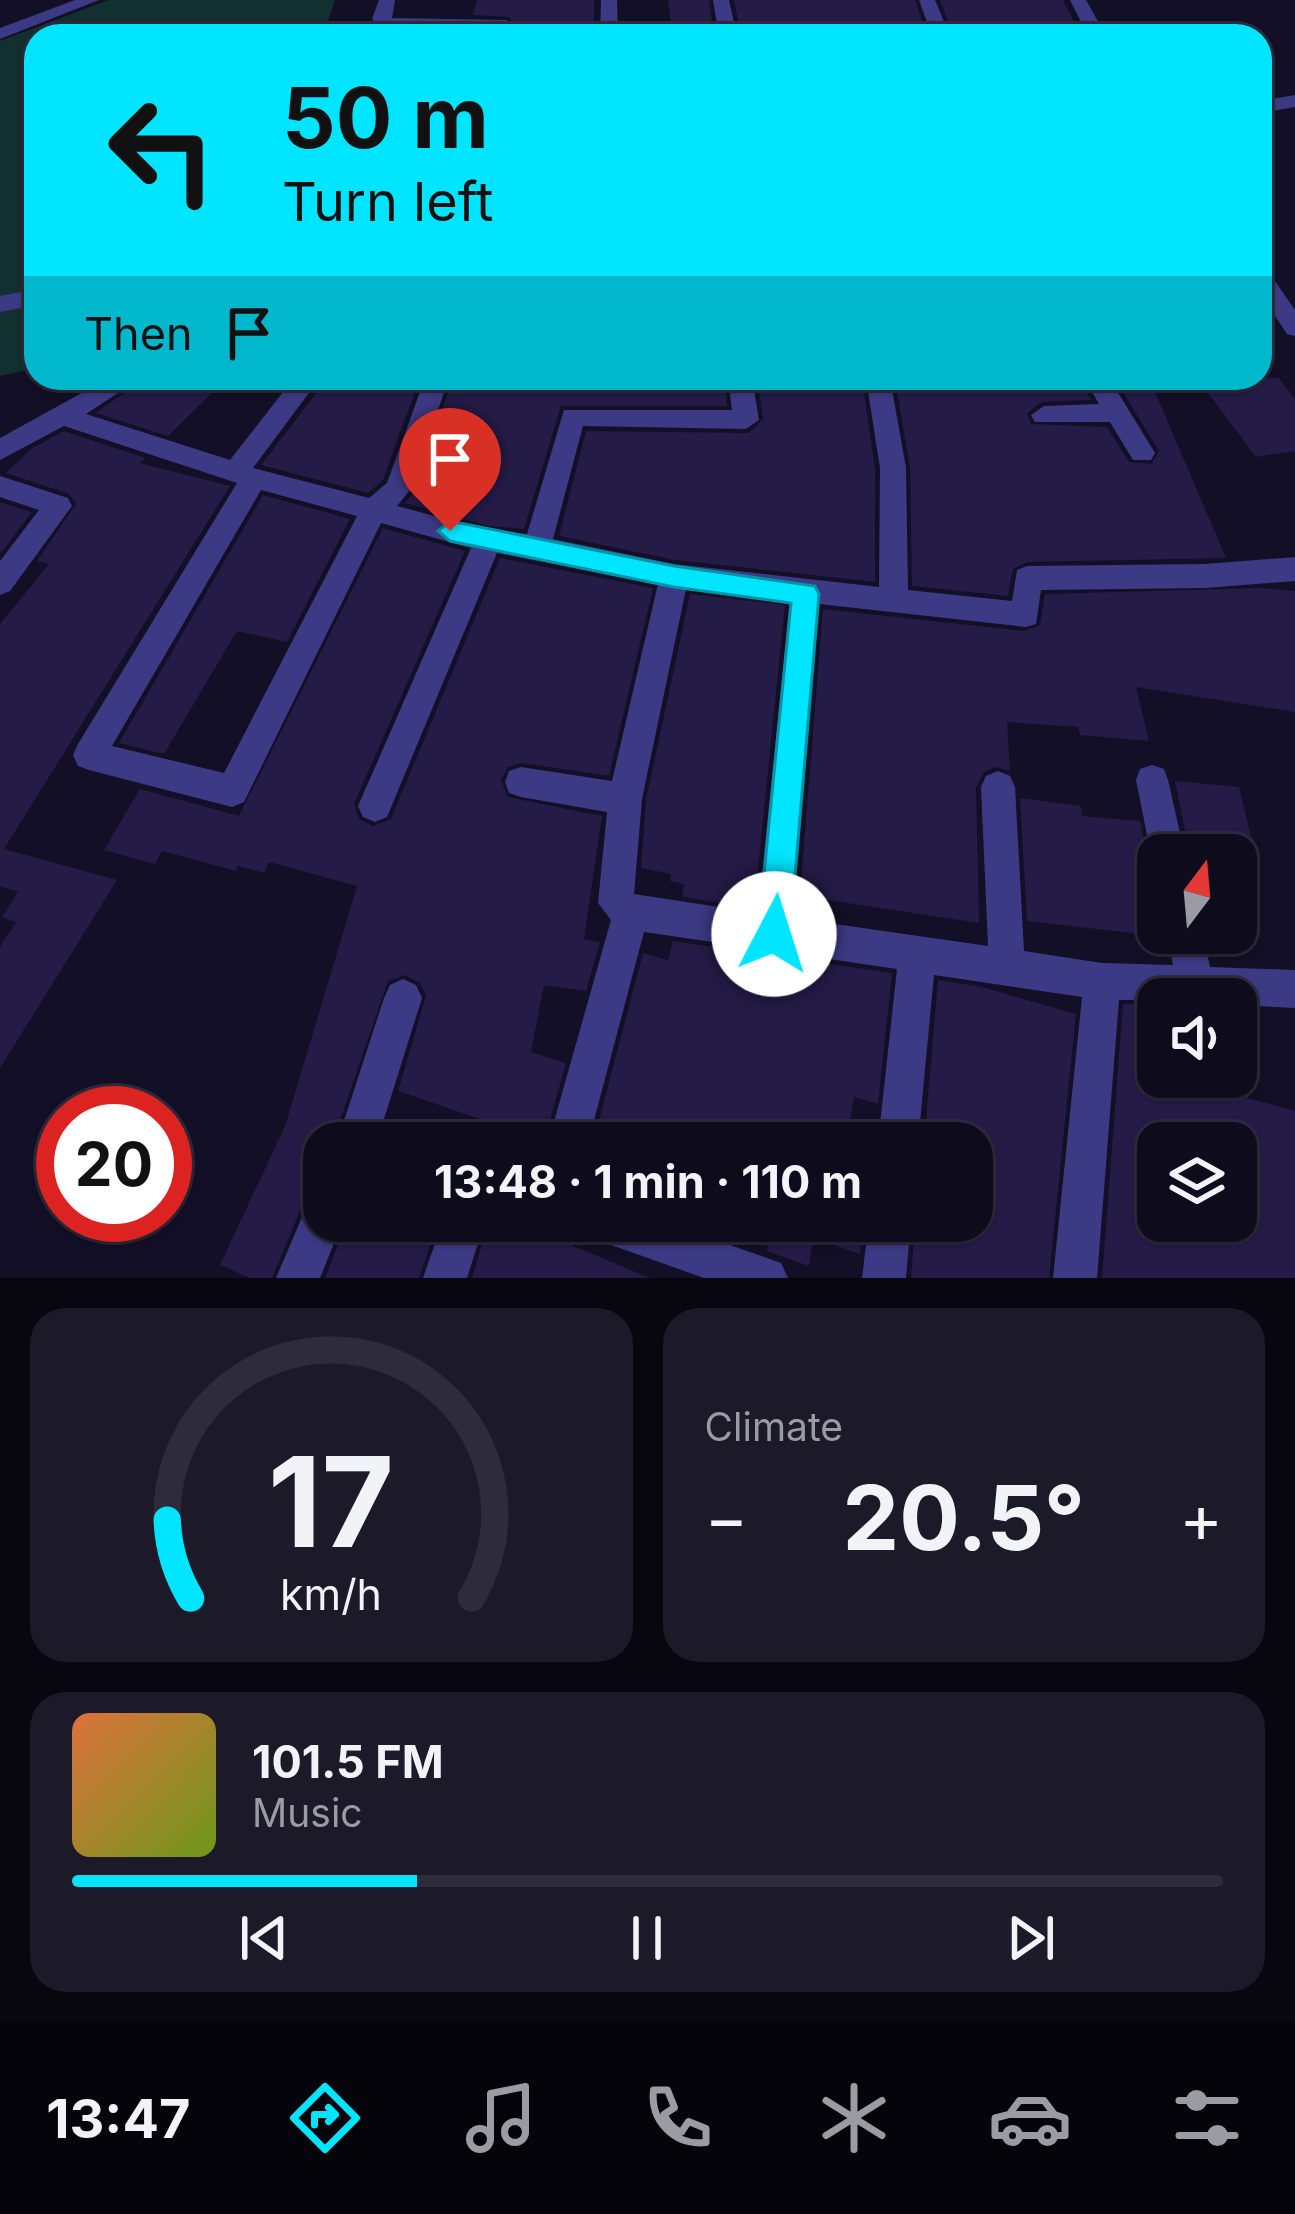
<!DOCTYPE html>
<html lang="en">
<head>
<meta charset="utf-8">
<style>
	:root { --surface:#0e0b1c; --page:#1c1929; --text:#f1f3f6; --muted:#9b9ba3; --line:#2e2b3b; --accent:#00e5ff }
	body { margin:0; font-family:Inter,sans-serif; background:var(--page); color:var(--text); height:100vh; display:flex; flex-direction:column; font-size:45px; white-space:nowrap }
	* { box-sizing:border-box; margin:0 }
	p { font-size:39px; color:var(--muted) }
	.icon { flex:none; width:66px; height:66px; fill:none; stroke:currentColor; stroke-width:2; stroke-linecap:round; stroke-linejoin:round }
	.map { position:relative; height:1278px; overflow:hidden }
	.side { display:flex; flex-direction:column; gap:30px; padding:30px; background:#08060f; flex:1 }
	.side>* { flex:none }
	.banner { position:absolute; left:24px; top:24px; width:1248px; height:366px; border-radius:36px; box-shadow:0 3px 9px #0004,0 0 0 3px var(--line); background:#00e5ff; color:#111; overflow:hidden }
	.needle { width:78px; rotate:16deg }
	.buttons { position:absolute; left:1137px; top:834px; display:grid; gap:24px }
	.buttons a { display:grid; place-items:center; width:120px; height:120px; border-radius:24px; background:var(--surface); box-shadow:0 3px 9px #0004,0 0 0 3px var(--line); font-size:60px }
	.speed { position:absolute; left:36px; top:1086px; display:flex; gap:24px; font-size:60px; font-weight:700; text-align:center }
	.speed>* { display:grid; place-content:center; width:156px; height:156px; border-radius:50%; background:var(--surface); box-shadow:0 3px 9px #0004,0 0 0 3px var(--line); line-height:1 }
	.speed .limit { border:18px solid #d22; background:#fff; color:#111 }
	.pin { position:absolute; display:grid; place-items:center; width:102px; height:102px; color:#fff; margin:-123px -51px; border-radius:50% 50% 50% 0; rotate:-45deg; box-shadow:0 0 12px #0007 }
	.pin .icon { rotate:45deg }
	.me { position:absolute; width:132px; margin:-66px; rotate:5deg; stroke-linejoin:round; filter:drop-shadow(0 0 9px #0008) }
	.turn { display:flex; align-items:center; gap:42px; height:252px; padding:0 60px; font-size:54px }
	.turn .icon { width:156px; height:156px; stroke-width:2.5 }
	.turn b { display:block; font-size:84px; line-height:102px }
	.then { display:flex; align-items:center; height:114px; padding:0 60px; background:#0003; gap:24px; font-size:45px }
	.big { font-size:90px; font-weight:700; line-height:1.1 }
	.side .tile { flex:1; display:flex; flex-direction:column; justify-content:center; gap:18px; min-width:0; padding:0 42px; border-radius:36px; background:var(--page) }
	.side .dial { align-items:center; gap:0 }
	.dial svg { height:312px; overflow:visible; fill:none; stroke:var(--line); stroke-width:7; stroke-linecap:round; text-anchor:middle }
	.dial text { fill:var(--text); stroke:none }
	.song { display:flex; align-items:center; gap:36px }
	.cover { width:144px; height:144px; border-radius:18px; background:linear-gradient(135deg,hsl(20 70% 55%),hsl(80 70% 35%)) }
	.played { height:12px; border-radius:6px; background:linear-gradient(90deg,var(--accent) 30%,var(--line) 30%) }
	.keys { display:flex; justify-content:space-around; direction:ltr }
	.heat { display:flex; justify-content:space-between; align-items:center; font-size:66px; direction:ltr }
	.side .tiles { flex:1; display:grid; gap:30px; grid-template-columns:1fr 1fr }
	.tile:last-child { grid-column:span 2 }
	.trip { position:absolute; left:303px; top:1122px; width:690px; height:120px; border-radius:36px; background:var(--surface); box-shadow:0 3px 9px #0004,0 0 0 3px var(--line); font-weight:700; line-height:120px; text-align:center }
	.tab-bar { display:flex; height:192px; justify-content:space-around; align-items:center; background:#06040b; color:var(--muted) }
	.tab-bar .icon { width:84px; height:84px }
	.tab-bar .on { color:var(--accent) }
	.tab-bar b { font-size:54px; color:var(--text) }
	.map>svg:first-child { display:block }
	.green { fill:#12302f }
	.building { fill:#241b47; fill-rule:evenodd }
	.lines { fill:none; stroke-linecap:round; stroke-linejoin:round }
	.minor { fill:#3d3a85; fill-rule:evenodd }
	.route { fill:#00e5ff; stroke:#0095a6; stroke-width:3 }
</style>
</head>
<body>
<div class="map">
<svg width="1295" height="1278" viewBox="0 0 1295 1278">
	<rect width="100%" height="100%" fill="#130f26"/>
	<!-- green -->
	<path class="green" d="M108 0H335L323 36H36V368L0 376V41Z"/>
	<!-- building -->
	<g class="building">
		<path d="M477 0H594V36H512L510 17 473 15Z"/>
		<path d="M668 0H709L714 36H673Z"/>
		<path d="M734 0H915L927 36H741Z"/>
		<path d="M940 0H1063L1081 36H954Z"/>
		<path d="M145 378H227L168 436 96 413Z"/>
		<path d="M328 378H420L383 480 368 493 261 465Z"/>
		<path d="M453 378H724L727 406H561L524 529 489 526 405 503 415 490Z"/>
		<path d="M757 378 862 379 875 468V582L675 560 559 536 586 431 749 433 763 419Z"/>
		<path d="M943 378H1079L1091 400 1041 402 1027 414 1031 424 1107 427 1129 462 1151 464 1159 451 1115 379 1149 378 1226 558 1027 562 1013 569 1008 596 912 586 910 468 896 385H945Z"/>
		<path d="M1197 378H1279L1295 400V451L1256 457Z"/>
		<path d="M64 431 146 458 140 463 230 486 4 849 117 880 0 1068V947L16 922 2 917 18 892 0 886V624L49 564 37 561 76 504 69 494 6 473 31 449Z"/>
		<path d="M263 495 350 519 287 642 237 631 164 754 119 743Z"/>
		<path d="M0 502 32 512 1 553 0 552Z"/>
		<path d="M383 528 465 551 354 804 359 819 373 826 391 819 500 558 653 588 609 776 522 763 508 767 501 780 508 797 602 816 584 939 600 942 586 991 544 985 531 1052 566 1063 544 1141 398 1091 426 996 420 983 405 975 388 981 337 1129 341 1143H324V1191L305 1199 272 1278H250L220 1265 285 1126 357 886 269 862 264 873 238 866 236 871 162 851 155 864 104 850 140 789 239 816Z"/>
		<path d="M1261 588 1295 591V712L1136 687 1149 741 1080 735 1078 727 1007 722 1010 771 996 767 984 772 976 787 979 923 801 896 799 906 823 609 1025 631 1040 625 1045 594Z"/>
		<path d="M690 594 785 605 754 908 682 897 684 884 670 881 671 874 641 868 646 800Z"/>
		<path d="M1175 781 1239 787 1254 848 1187 841Z"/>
		<path d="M1020 798 1081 806 1082 816 1140 821 1147 857 1158 872V936L1027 921Z"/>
		<path d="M673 941 892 973 878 1104 854 1097 847 1143H593L643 953 668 960Z"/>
		<path d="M938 980 982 987 1076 1014 1049 1278H911L915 1221H972V1143H924Z"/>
		<path d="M1123 1004H1158V1077H1249L1248 1098 1295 1111V1278H1102ZM1158 1143H1236V1221H1158Z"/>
		<path d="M347 1221H438L419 1278H325Z"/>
		<path d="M489 1221 517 1230 520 1224 650 1278H472Z"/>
		<path d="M772 1221H864L860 1254 813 1238 809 1266 767 1251Z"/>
	</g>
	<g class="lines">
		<!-- minor -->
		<g class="minor">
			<path d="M75 0H99L0 39V28Z"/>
			<path d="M379 0H395L392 18 507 20 508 36H490L491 29 382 27 372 19Z"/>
			<path d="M601 0H617L618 36H600Z"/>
			<path d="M713 0H729L737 36H719Z"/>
			<path d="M919 0H935L950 36H932Z"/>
			<path d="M1070 0H1086L1106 36H1088Z"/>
			<path d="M1295 95V107L1260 113V101Z"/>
			<path d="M1260 269 1268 271 1295 310V336L1287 334 1260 293Z"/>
			<path d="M36 289V305L0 312V296Z"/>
			<path d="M109 378H141L86 414 230 460 294 378H320L253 468 369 498 387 483 425 378H449L411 489 397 506 488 530 527 534 564 410H732L728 378H752L759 420 746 429 583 426 553 539 674 564 879 587 880 468 866 378H890L906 468 908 590 1012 601 1017 570 1027 566 1205 564 1295 557V581L1205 588 1041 590 1036 624 1026 627 819 604 793 918 988 946 981 787 986 776 998 771 1010 776 1015 787 1024 951 1102 963 1173 965 1167 933H1203L1210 967 1295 970V1008L1236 1005V999L1119 1000 1097 1278H1053L1082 997 934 975 918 1143H878L897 969 644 932 588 1143H548L611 920 598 903 607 812 521 797 509 793 505 782 509 771 521 767 612 781 658 584 497 553 387 817 375 822 363 817 358 806 471 548 381 523 244 802 232 807 89 770 78 766 73 755 78 744 237 483 64 426 0 460V438ZM261 490 357 516 224 773 112 746ZM686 589 790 601 758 913 634 894 642 799Z"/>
			<path d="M1084 378H1109L1155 453 1151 460H1133L1110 422H1035L1031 415 1044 406 1099 404Z"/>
			<path d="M0 476 68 498 72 506 10 591 0 595V561L39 510 0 497Z"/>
			<path d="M1152 765 1164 769 1168 780 1185 855H1158V868L1151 855 1136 780 1140 769Z"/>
			<path d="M403 979 416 985 422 998 384 1119 408 1129 414 1143H346L341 1130 384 998 390 985Z"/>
			<path d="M324 1195V1221H343L320 1278H276L309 1201Z"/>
			<path d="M443 1221H485L467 1278H423Z"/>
			<path d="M580 1221H662L781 1263 788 1278H704L586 1236Z"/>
			<path d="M869 1221H911L906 1278H862Z"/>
		</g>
	</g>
	<!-- route -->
	<path class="route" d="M450 521 674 566 815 586 819 594 790 934 786 945 774 950 762 945 758 934 791 603 674 587 450 541 438 531Z"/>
</svg>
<div class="buttons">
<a><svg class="needle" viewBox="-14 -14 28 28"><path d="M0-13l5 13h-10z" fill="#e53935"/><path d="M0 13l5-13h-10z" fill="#9b9ba3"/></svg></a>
<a><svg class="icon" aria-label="sound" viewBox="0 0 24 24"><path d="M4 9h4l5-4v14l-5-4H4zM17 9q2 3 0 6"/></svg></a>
<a><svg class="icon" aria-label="layers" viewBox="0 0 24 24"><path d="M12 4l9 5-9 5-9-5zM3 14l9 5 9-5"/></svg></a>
</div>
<div class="speed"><div class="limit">20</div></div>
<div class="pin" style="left:450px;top:531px;background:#d93025"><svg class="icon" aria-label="arrive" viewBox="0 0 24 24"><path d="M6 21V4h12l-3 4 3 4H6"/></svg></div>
<svg class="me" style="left:774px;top:934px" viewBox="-20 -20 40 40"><circle r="19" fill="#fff"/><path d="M0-13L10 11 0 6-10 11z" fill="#00e5ff"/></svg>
<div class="trip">13:48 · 1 min · 110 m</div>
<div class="banner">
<div class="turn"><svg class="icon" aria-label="left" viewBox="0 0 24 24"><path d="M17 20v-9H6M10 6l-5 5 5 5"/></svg><div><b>50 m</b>Turn left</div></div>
<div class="then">Then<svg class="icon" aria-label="arrive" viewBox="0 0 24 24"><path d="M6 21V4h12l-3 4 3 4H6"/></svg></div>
</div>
</div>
<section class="side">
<div class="tiles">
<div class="tile dial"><svg viewBox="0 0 100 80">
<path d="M14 69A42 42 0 1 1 86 69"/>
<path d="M14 69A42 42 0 0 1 8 49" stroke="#00e5ff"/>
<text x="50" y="56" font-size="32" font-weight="700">17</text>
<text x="50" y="72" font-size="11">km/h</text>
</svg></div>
<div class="tile"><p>Climate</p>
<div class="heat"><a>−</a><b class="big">20.5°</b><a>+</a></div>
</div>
<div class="tile">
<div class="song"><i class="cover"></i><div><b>101.5 FM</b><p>Music</p></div></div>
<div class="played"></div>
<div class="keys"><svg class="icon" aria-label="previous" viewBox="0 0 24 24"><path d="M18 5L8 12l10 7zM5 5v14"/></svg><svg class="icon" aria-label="pause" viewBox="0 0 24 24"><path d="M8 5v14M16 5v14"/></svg><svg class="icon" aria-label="next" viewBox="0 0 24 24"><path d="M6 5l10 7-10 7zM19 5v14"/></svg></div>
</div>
</div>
</section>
<nav class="tab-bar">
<b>13:47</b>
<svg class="icon on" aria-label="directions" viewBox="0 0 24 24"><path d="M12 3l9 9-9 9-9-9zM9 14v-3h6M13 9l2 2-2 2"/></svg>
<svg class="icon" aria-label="music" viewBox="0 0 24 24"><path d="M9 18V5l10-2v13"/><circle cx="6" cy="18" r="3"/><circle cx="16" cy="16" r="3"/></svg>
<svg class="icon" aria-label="phone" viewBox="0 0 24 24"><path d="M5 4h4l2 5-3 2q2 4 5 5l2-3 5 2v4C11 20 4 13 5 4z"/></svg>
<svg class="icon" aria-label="climate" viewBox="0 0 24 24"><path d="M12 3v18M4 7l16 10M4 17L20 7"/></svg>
<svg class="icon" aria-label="car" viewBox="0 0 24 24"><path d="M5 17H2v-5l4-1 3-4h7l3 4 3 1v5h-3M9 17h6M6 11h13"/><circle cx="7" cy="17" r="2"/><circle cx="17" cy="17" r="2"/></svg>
<svg class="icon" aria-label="filters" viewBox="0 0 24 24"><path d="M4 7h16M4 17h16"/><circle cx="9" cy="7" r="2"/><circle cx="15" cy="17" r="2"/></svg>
</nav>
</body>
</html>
